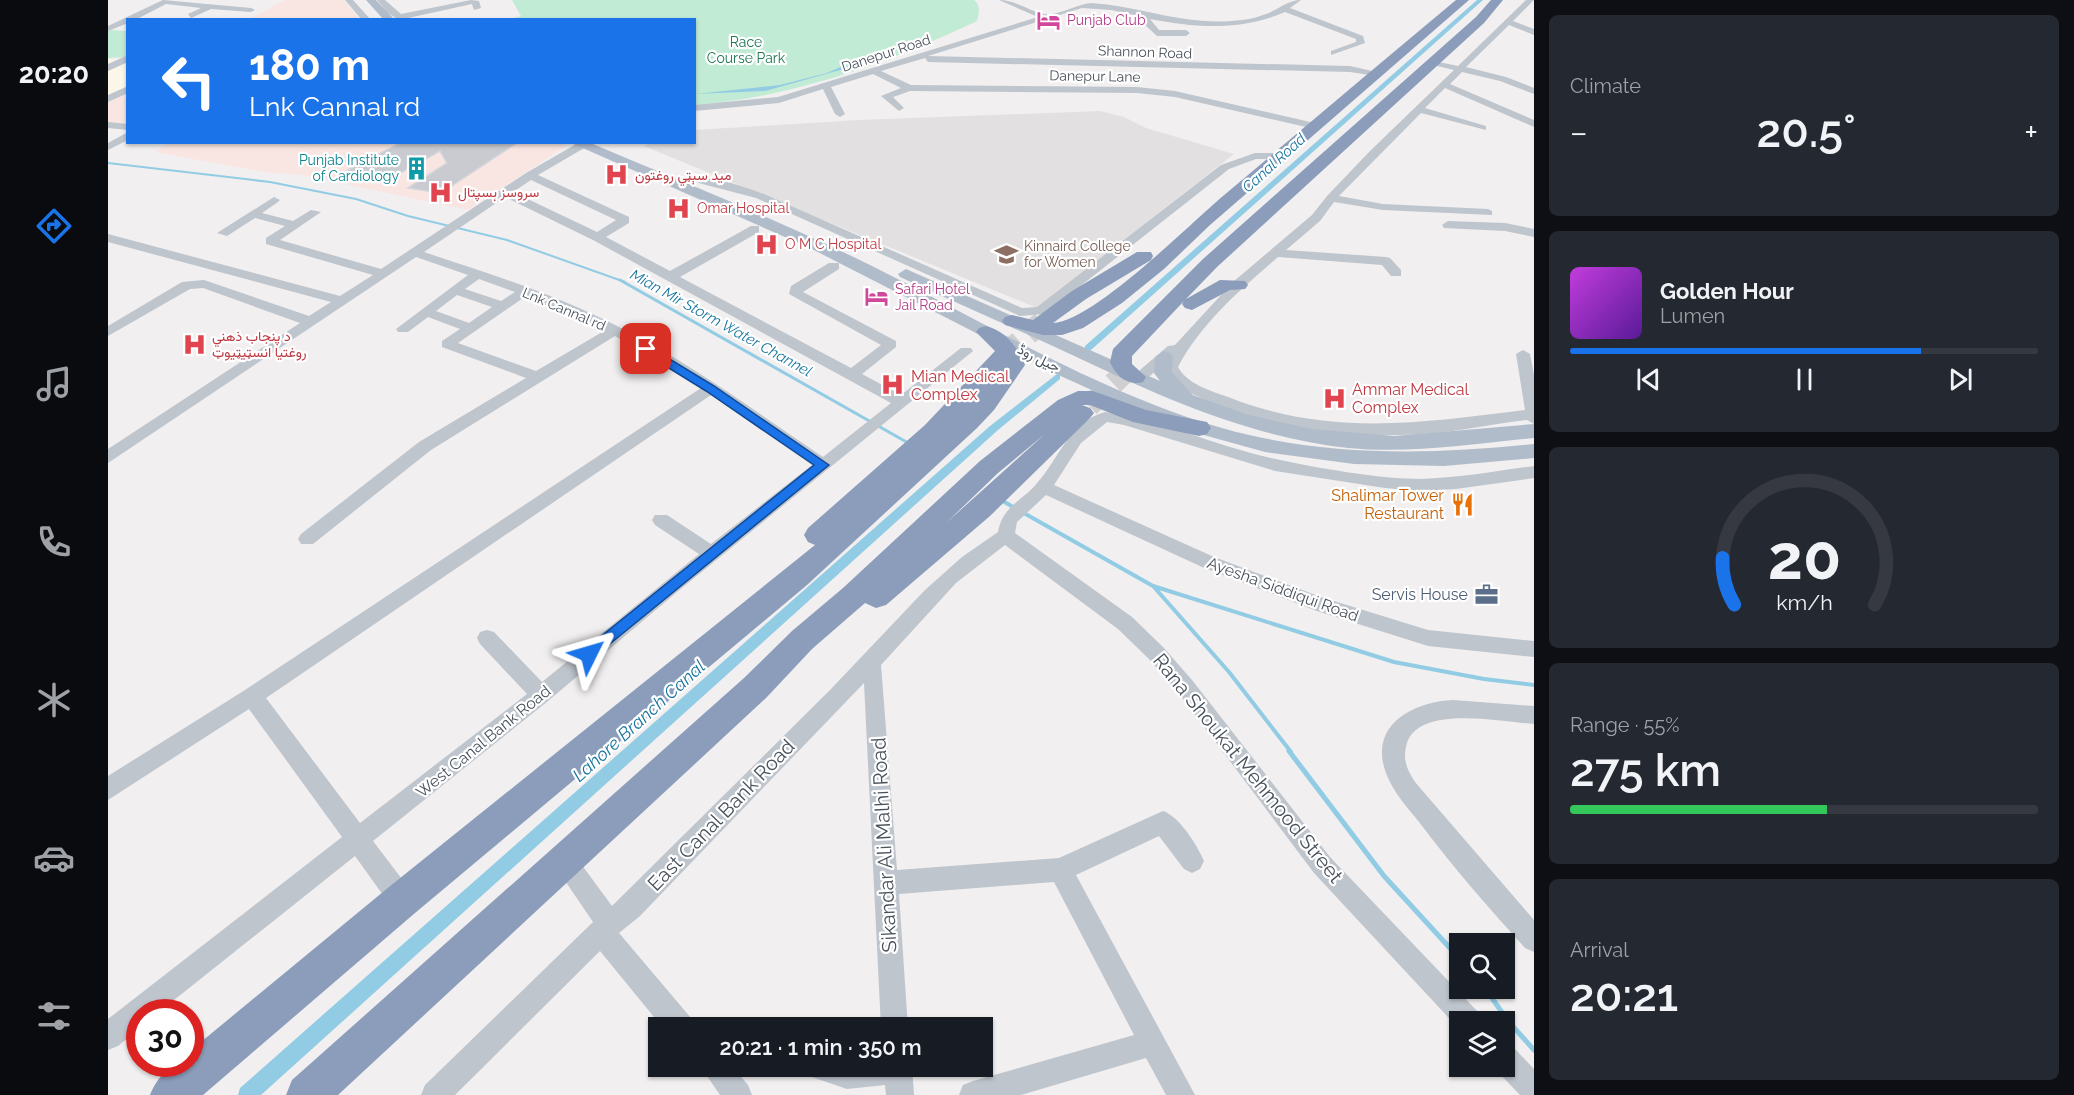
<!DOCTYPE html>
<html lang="en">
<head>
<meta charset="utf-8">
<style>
	:root { --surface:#171b24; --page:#242831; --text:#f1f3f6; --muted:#9ea1a6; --line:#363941; --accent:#1a73e8 }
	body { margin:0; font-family:Raleway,Vazirmatn,sans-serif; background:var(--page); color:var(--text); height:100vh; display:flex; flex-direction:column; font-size:22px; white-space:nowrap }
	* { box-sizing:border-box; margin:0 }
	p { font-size:20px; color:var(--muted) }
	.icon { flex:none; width:33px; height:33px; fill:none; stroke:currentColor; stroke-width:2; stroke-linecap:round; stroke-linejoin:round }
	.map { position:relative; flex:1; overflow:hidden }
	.details { display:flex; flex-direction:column; gap:15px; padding:15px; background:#0d0f14; width:540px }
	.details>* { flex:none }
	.hud { position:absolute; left:18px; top:18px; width:570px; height:126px; border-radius:0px; box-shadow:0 2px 4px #0004; background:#1a73e8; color:#fff; overflow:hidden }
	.buttons { position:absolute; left:1341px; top:933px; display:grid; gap:12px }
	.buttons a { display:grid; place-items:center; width:66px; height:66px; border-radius:0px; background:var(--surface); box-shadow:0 2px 4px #0004; font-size:30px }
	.speed { position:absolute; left:18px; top:999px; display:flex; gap:12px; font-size:30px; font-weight:700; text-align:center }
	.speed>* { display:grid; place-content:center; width:78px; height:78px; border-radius:50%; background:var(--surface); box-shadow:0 2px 4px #0004; line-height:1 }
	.speed .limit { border:9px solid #d22; background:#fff; color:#111 }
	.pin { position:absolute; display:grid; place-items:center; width:51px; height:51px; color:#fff; margin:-26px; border-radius:12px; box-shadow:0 3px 9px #0006 }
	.me { position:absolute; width:66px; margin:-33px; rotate:50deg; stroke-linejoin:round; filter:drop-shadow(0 0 4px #0008) }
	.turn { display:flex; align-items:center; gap:21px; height:126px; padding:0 24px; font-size:27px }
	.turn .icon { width:78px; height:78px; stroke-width:2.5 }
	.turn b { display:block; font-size:42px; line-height:51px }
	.big { font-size:45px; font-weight:600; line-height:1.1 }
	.details .card { flex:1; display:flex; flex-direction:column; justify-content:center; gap:9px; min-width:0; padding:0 21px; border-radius:9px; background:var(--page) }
	.details .dial { align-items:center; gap:0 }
	.dial svg { height:156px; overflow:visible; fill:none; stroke:var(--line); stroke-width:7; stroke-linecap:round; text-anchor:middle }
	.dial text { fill:var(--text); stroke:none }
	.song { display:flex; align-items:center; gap:18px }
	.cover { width:72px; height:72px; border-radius:9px; background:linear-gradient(135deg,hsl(290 70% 55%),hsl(270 70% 35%)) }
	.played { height:6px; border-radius:3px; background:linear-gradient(90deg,var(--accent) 75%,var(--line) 75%) }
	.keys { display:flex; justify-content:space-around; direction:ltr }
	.heat { display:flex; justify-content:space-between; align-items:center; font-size:33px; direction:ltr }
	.charge { height:9px; border-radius:4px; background:linear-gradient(90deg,#34c759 55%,var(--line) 0) }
	.trip { position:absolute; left:540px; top:1017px; width:345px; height:60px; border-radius:0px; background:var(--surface); box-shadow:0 2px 4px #0004; font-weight:600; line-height:60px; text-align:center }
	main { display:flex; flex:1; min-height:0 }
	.dock { display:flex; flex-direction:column; width:108px; justify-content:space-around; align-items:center; background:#090b0e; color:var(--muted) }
	.dock .icon { width:42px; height:42px }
	.dock .active { color:var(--accent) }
	.dock b { font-size:27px; color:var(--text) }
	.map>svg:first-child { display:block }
	.commercial { fill:#faf7ea }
	.education { fill:#e2e0e0 }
	.medical { fill:#f9e6e2 }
	.green { fill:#c1ebd5 }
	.water { fill:#92cce4 }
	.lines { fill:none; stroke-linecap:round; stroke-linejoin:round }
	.stream-far3 { stroke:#92cce4; stroke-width:2 }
	.stream-far2 { stroke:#92cce4; stroke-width:3 }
	.stream-far1 { stroke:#92cce4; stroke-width:4 }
	.stream { stroke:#92cce4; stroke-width:5 }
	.canal { fill:#92cce4; fill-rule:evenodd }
	.building { fill:#c9cbd1; stroke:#d3d5da; stroke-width:1.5 }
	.highway-tunnel { stroke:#cfcfd1; stroke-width:22; stroke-dasharray:22 11; stroke-linecap:butt }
	.minor { fill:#bfc5cd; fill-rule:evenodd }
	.major { fill:#b1bccb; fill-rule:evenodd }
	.highway { fill:#8b9dba; fill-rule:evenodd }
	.route { fill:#1a73e8; stroke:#114b97; stroke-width:1.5 }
	.labels { text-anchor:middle; stroke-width:4.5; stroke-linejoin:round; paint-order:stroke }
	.far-hotel-label { font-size:14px; fill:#b23c85; stroke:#fff; text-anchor:start }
	.far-park-label { font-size:14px; fill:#1f7653; stroke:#fff }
	.far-street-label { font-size:14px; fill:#49515b; stroke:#fff }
	.far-culture-label { font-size:14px; fill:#0d838f; stroke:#fff; text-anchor:end }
	.far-health-label { font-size:14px; fill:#be3a42; stroke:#fff; text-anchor:start }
	.far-education-label { font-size:14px; fill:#785e54; stroke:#fff; text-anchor:start }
	.far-water-label { font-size:15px; font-style:italic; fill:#18769e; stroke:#fff }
	.health-label { font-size:16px; fill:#be3a42; stroke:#fff; text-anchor:start }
	.food-label { font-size:16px; fill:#c56008; stroke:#fff; text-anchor:end }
	.street-label { font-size:16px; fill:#49515b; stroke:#fff }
	.service-label { font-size:16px; fill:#4e5e75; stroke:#fff; text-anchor:end }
	.water-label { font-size:18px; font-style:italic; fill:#18769e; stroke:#fff }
	.near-street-label { font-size:20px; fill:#49515b; stroke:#fff }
</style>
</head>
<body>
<main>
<nav class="dock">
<b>20:20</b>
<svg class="icon active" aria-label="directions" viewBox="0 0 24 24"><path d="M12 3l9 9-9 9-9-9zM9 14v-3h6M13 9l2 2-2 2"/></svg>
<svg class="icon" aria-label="music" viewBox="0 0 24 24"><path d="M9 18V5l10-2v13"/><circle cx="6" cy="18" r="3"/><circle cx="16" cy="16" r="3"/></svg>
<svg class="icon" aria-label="phone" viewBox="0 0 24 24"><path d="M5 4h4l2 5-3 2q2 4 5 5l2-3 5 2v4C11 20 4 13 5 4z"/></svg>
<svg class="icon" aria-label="climate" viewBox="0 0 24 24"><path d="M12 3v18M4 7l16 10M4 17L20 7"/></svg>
<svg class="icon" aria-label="car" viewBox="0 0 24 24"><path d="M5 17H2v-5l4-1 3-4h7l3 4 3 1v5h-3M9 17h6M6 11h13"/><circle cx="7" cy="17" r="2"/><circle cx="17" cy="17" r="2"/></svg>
<svg class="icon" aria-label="filters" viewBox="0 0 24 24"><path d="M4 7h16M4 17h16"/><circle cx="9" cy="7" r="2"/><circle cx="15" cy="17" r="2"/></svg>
</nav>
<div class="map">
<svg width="1426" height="1095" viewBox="0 0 1426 1095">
	<rect width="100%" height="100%" fill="#f1efef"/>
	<!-- commercial -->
	<path class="commercial" d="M19 58V88L0 99V59L15 61Z"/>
	<!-- education -->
	<path class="education" d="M992 111 1016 117 1038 128 1126 154 929 308 536 146 543 143 586 142 587 130 751 120Z"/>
	<!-- medical -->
	<g class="medical">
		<path d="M177 0H235L252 19H142Z"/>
		<path d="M19 89V127L0 125V99Z"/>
		<path d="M62 142H449L458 146 360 210 194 175 156 172 47 152Z"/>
	</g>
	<!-- green -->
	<g class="green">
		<path d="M404 0H866C873 5 871 13 869 21 779 63 686 97 587 105L586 20H399L413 16Z"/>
		<path d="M3 30 19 31V57L0 58V31Z"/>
	</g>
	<!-- water -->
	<path class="water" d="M737 65 743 67 657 91 587 94 672 85 719 73Z"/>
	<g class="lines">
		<!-- stream-far3 -->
		<path class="stream-far3" d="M0 163 162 182 248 199 300 216 399 240 517 282"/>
		<!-- stream-far2 -->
		<path class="stream-far2" d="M512 280 802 444"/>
		<!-- stream-far1 -->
		<g class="stream-far1">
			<path d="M893 500 907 508"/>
			<path d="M914 512 1045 586 1286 662 1376 679 1426 685"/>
			<path d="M1046 587 1121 672 1183 752"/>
		</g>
		<!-- stream -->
		<g class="stream">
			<path d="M1181 751 1276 876 1352 959"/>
			<path d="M1377 988 1400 1021 1426 1050"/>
		</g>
		<!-- canal -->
		<g class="canal">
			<path d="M1369 0H1375L983 350H977V346Z"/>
			<path d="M949 374 952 375V379L890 430 153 1095H130L132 1088 882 426Z"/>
		</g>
	</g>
	<!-- building -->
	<path class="building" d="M294 142H410L333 193 300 188 339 163 332 151 276 182 238 171Z"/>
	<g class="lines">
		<!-- highway-tunnel -->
		<g class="highway-tunnel">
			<path d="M895 356 934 322"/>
			<path d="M981 406 1025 365"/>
		</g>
		<!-- minor -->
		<g class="minor">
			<path d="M55 0 143 8 147 10 143 12 103 9 83 18 80 14 93 8 58 4 27 20H20V23L0 31V26Z"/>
			<path d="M237 0H245L263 20H254Z"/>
			<path d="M269 0H277L293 14 363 0 371 1 373 8 366 10 364 4 291 20 280 13Z"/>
			<path d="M891 0C908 0 920 11 937 14 950 16 969 4 983 3 1031 6 1075 25 1124 21 1134 20 1145 19 1155 15 1169 11 1179 0 1193 0L1182 8 1255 36 1257 43 1223 55V51L1248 42V39L1177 12C1133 31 1088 28 1042 19L1051 30H1078L1082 33 1078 36H1049L1035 23V17L1003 10 974 8 820 56 1242 66 1273 73 1268 76 1242 72 820 62 817 58 773 71 803 85 1029 87 1067 91 1211 124V128L1207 129 1067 97 1029 93 802 91 785 97 796 108 791 111 773 96 793 88 765 74 723 87 737 114 732 117 727 114 715 89 671 103 586 111V105L670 97 930 17Z"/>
			<path d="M1418 0H1426L1405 21 1426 29V35L1401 25 1358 67 1398 77 1426 88V94L1392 81 1354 72 1342 84 1426 120V127L1337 88 1317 108 1378 126V130L1313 113 1231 196 1275 204 1380 209 1384 211V215L1275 210 1226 202 1212 221 1178 250 1278 257 1282 258 1293 270V276H1283L1274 265 1170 257C1133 289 1093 323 1070 367 1079 384 1103 391 1120 397 1222 437 1312 423 1417 410L1408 354 1415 350 1422 354 1426 375V424L1419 420C1391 423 1364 429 1337 432 1260 440 1183 434 1111 405 1090 397 1066 388 1056 367L1058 362 1035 382H1025L1023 379 1025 376 1060 346 1067 345 1125 282 1204 215 1219 196 1262 151 1346 70 1321 64V60L1350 66Z"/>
			<path d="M20 55V62L0 71V64Z"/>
			<path d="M20 86V93L0 102V95Z"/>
			<path d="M0 122 20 124V130L0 128Z"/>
			<path d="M20 132V140L0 150V143Z"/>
			<path d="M477 142 478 147 430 175 521 217V223L498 237 562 271 643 226H651V232L572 277 743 368 773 345 681 294 683 286 721 263H731V269L695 292 788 341V347L754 374 793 395 853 348H863L865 351 569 592 440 701 265 841 303 891 306 900 303 909 294 912 285 909 247 856 51 1012H32V1028L10 1046 0 1050V1019L234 837 141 709 0 800V776L137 690 593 388 507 336 323 450 205 544H193L190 539 193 534 311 442 418 378 334 347V341L352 329 320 317 300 332H290L288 329 360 275 308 257 0 463V449L192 323 95 288 82 289 0 336V326L74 282 96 280 201 316 223 302 0 242V234L232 296 265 275 158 244V238L177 226 147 218 119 236 109 233 166 197 172 200 170 202 154 213 185 221 203 210 213 212 172 240 273 269 418 173 470 143ZM423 180 508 220 489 232 405 192ZM397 197 485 240 783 403 715 457C648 412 583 363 511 327 449 295 382 274 316 252ZM371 279 407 292 393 301 357 289ZM349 295 384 307 361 323 328 311ZM418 296 496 331 428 371 350 343ZM603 395 704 465 603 544 559 515H547L544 520 547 525 591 554 434 682 386 632 379 630 372 632 369 638 372 644 419 694 252 823 158 698Z"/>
			<path d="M1147 153H1171L1176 156 1171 159H1148L1121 169 937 314 912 316 648 198 583 181C596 171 641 189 656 194L914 308 929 307 1113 165Z"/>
			<path d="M1340 221 1397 223 1426 229V237L1397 231 1336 228 1334 225Z"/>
			<path d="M997 412C1056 421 1110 447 1168 459 1209 468 1272 479 1313 479 1351 478 1388 471 1426 466V478L1348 489 1311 491 1277 488 1167 471 1016 425 999 422 973 443 946 485 1106 557 1213 597 1320 630 1426 641V657L1320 646 1209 611 1094 567 938 495 909 522 907 533 1024 617 1055 647 1084 680 1222 857 1371 1013 1375 1022H1352V1030L1206 873 1070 692 1041 659 1010 629 897 545 848 583 773 665 789 870 951 858 1055 811C1072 817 1089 845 1096 861L1092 869 1084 873 1076 869 1051 836 968 875 1087 1095H1058L1038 1058 913 1095H851L855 1085 865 1081 1026 1035 946 882 791 894 800 1028H773L756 683 532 916 511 933 583 1018 586 1028H555L492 951 347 1095H313L317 1085 485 922 449 869 445 861 449 853 457 849 465 853 504 906 722 690 817 590 854 557 890 532C895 505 914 502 930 482 952 457 961 422 997 412Z"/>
			<path d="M1345 700 1426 706V724C1394 722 1306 703 1298 747 1295 760 1299 770 1307 782L1426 920V952L1417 948C1380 907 1344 866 1311 822 1299 807 1285 792 1278 773 1260 725 1305 702 1345 700Z"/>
			<path d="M1396 1044 1406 1048 1426 1069V1095H1412L1386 1068 1396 1066Z"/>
			<path d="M592 1066H624L640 1085 644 1095H612Z"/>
			<path d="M697 1066H804L806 1095H778L777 1085 739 1089 701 1076Z"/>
		</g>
		<!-- major -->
		<g class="major">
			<path d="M258 0H268L287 20H276Z"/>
			<path d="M461 142H480C575 182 671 220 764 266 878 323 990 392 1114 428 1215 457 1322 455 1426 444V458L1336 466 1246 464 1157 452 1063 426 946 373 702 248Z"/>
			<path d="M798 269 1052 381 1046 373 1047 357 1056 351 1062 353 1065 357 1064 372 1085 395 1141 415 1204 429 1286 436 1426 424V438C1364 444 1302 454 1240 448 1141 437 1051 396 962 354 906 328 849 303 792 277L790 274Z"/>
		</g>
		<!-- highway -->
		<g class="highway">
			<path d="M1348 0H1361L1102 225 1056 269 1014 303 975 328 954 335H935L897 325 894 321 897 317 904 315 925 320 964 291 1029 252H1043L1045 256 1043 260 978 299 945 323C984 322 1082 224 1115 196 1192 131 1270 65 1348 0Z"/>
			<path d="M1383 0H1395L1376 23 1109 267 1078 299 1112 280 1137 281 1140 285 1137 289 1122 290 1084 310 1077 308 1074 304 1076 301 1024 356V364L1038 377 1035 382C1019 386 1008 376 1002 362L1005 349 1095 259 1368 17Z"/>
			<path d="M878 326C896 330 911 348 917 365L886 410 869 428 699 585 307 913 95 1095H42C50 1076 61 1064 82 1064V1051L281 887 707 545 700 542 696 535 700 528 817 425 887 351 868 332 871 328Z"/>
			<path d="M970 391H985L1038 410 1099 422 1103 428 1099 434 1091 436 1025 422 982 405H974L982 408 986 413 982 418 882 516 778 605 768 608 757 603 704 649 658 698 230 1095H178L184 1080 636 678 684 631 735 588 872 461 950 400ZM937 434 838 523 890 473Z"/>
		</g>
	</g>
	<!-- route -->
	<path class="route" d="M535 347H542L606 386 721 465 481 661 476 659 474 654 476 650 706 465 598 391 535 352Z"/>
	<!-- icons -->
	<defs>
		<symbol id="hotel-bare" viewBox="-9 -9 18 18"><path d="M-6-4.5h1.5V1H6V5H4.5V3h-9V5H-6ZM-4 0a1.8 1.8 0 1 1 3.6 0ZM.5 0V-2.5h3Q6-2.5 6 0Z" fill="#d1479c" stroke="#fff" stroke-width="2.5" paint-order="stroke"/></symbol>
		<symbol id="building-bare" viewBox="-9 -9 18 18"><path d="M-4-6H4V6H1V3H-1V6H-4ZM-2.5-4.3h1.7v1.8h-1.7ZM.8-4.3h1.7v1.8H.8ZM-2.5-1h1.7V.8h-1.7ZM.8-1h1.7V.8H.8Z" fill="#0f9aa8" stroke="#fff" stroke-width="2.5" paint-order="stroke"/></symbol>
		<symbol id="hospital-bare" viewBox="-9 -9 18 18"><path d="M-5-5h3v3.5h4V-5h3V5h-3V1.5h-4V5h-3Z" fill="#e0444e" stroke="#fff" stroke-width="2.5" paint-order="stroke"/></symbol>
		<symbol id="university-bare" viewBox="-9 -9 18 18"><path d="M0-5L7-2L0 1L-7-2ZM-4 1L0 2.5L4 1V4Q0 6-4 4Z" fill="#8d6e63" stroke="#fff" stroke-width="2.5" paint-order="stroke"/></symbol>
		<symbol id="restaurant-bare" viewBox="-9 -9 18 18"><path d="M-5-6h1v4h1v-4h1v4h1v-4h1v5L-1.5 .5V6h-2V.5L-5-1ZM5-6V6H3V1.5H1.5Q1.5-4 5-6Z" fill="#e8710a" stroke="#fff" stroke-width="2.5" paint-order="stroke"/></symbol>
		<symbol id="office-bare" viewBox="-9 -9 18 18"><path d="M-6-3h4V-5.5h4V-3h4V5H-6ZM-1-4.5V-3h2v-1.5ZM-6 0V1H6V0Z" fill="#5c6f8a" stroke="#fff" stroke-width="2.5" paint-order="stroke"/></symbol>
	</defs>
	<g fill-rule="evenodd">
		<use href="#hotel-bare" x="924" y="4" width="33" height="33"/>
		<use href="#building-bare" x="292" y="152" width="33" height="33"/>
		<use href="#hospital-bare" x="492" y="158" width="33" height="33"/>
		<use href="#hospital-bare" x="316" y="176" width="33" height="33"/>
		<use href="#hospital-bare" x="554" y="192" width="33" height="33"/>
		<use href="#hospital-bare" x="642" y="228" width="33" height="33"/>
		<use href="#university-bare" x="882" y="238" width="33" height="33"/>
		<use href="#hotel-bare" x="752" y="280" width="33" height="33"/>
		<use href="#hospital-bare" x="70" y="328" width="33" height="33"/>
		<use href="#hospital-bare" x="768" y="368" width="33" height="33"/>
		<use href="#hospital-bare" x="1210" y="382" width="33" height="33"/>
		<use href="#restaurant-bare" x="1338" y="488" width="33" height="33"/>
		<use href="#office-bare" x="1362" y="578" width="33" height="33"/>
	</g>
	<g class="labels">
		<!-- far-hotel labels -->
		<g class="far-hotel-label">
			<text x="959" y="25">Punjab Club</text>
			<text x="787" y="294">Safari Hotel<tspan x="787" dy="16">Jail Road</tspan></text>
		</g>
		<!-- far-park labels -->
		<g class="far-park-label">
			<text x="638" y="47">Race<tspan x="638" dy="16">Course Park</tspan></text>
		</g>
		<!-- far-street labels -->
		<g class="far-street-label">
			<text transform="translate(1037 52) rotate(2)" y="5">Shannon Road</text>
			<text transform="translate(778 53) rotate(-18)" y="5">Danepur Road</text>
			<text transform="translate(987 76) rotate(1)" y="5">Danepur Lane</text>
			<text transform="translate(456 309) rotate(23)" y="5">Lnk Cannal rd</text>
			<text transform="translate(931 358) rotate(26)" y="5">جیل روڈ</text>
		</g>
		<!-- far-culture labels -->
		<g class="far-culture-label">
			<text x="291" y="165">Punjab Institute<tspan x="291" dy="16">of Cardiology</tspan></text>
		</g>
		<!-- far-health labels -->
		<g class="far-health-label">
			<text x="527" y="180">مید سېټي روغتون</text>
			<text x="350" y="197">سروسز ہسپتال</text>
			<text x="589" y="213">Omar Hospital</text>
			<text x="677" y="249">O M C Hospital</text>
			<text x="104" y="341">د پنجاب ذهني<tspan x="104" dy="16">روغتیا انسټیټیوټ</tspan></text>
		</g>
		<!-- far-education labels -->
		<g class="far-education-label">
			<text x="916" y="251">Kinnaird College<tspan x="916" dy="16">for Women</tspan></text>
		</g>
		<!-- far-water labels -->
		<g class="far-water-label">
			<text transform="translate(1166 163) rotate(-42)" y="5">Canal Road</text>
			<text transform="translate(613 323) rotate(29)" y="5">Mian Mir Storm Water Channel</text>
		</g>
		<!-- health labels -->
		<g class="health-label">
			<text x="803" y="382">Mian Medical<tspan x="803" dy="18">Complex</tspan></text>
			<text x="1244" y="395">Ammar Medical<tspan x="1244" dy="18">Complex</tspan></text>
		</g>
		<!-- food labels -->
		<g class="food-label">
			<text x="1336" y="501">Shalimar Tower<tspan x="1336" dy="18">Restaurant</tspan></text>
		</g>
		<!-- street labels -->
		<g class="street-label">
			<text transform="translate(1175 589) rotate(20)" y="6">Ayesha Siddiqui Road</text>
			<text transform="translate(375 741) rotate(-39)" y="6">West Canal Bank Road</text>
		</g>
		<!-- service labels -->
		<g class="service-label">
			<text x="1360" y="600">Servis House</text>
		</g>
		<!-- water labels -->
		<g class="water-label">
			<text transform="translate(531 721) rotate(-42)" y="6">Lahore Branch Canal</text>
		</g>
		<!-- near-street labels -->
		<g class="near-street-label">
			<text transform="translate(1140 768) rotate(51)" y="7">Rana Shoukat Mehmood Street</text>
			<text transform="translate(613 815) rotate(-46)" y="7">East Canal Bank Road</text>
			<text transform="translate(776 845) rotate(-93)" y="7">Sikandar Ali Malhi Road</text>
		</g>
	</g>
</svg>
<div class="buttons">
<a><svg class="icon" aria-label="search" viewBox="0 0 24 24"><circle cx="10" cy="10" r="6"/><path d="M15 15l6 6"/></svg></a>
<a><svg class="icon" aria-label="layers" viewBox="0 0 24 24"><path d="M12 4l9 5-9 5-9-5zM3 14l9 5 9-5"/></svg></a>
</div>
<div class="speed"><div class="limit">30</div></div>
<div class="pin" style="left:538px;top:349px;background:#d93025"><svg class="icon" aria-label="arrive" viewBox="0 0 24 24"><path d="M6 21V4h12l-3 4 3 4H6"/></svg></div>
<svg class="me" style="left:481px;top:654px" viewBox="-20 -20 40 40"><path d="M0-17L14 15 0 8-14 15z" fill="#1a73e8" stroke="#fff" stroke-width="4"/></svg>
<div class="trip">20:21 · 1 min · 350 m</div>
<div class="hud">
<div class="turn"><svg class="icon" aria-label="left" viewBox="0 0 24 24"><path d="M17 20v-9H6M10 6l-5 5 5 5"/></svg><div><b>180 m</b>Lnk Cannal rd</div></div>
</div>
</div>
<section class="details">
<div class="card"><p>Climate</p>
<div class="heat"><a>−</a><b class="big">20.5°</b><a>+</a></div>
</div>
<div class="card">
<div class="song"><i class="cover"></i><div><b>Golden Hour</b><p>Lumen</p></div></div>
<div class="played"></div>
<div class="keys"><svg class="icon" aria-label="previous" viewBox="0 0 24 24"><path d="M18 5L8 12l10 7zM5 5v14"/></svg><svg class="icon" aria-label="pause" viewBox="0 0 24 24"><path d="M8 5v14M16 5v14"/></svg><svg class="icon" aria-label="next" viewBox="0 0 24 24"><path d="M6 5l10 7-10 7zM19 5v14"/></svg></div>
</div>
<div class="card dial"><svg viewBox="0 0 100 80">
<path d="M14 69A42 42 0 1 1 86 69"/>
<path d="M14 69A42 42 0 0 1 8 45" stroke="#1a73e8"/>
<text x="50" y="56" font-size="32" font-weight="700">20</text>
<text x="50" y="72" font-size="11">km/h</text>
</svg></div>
<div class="card"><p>Range · 55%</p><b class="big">275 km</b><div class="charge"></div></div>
<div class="card"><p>Arrival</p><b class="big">20:21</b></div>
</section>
</main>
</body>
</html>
